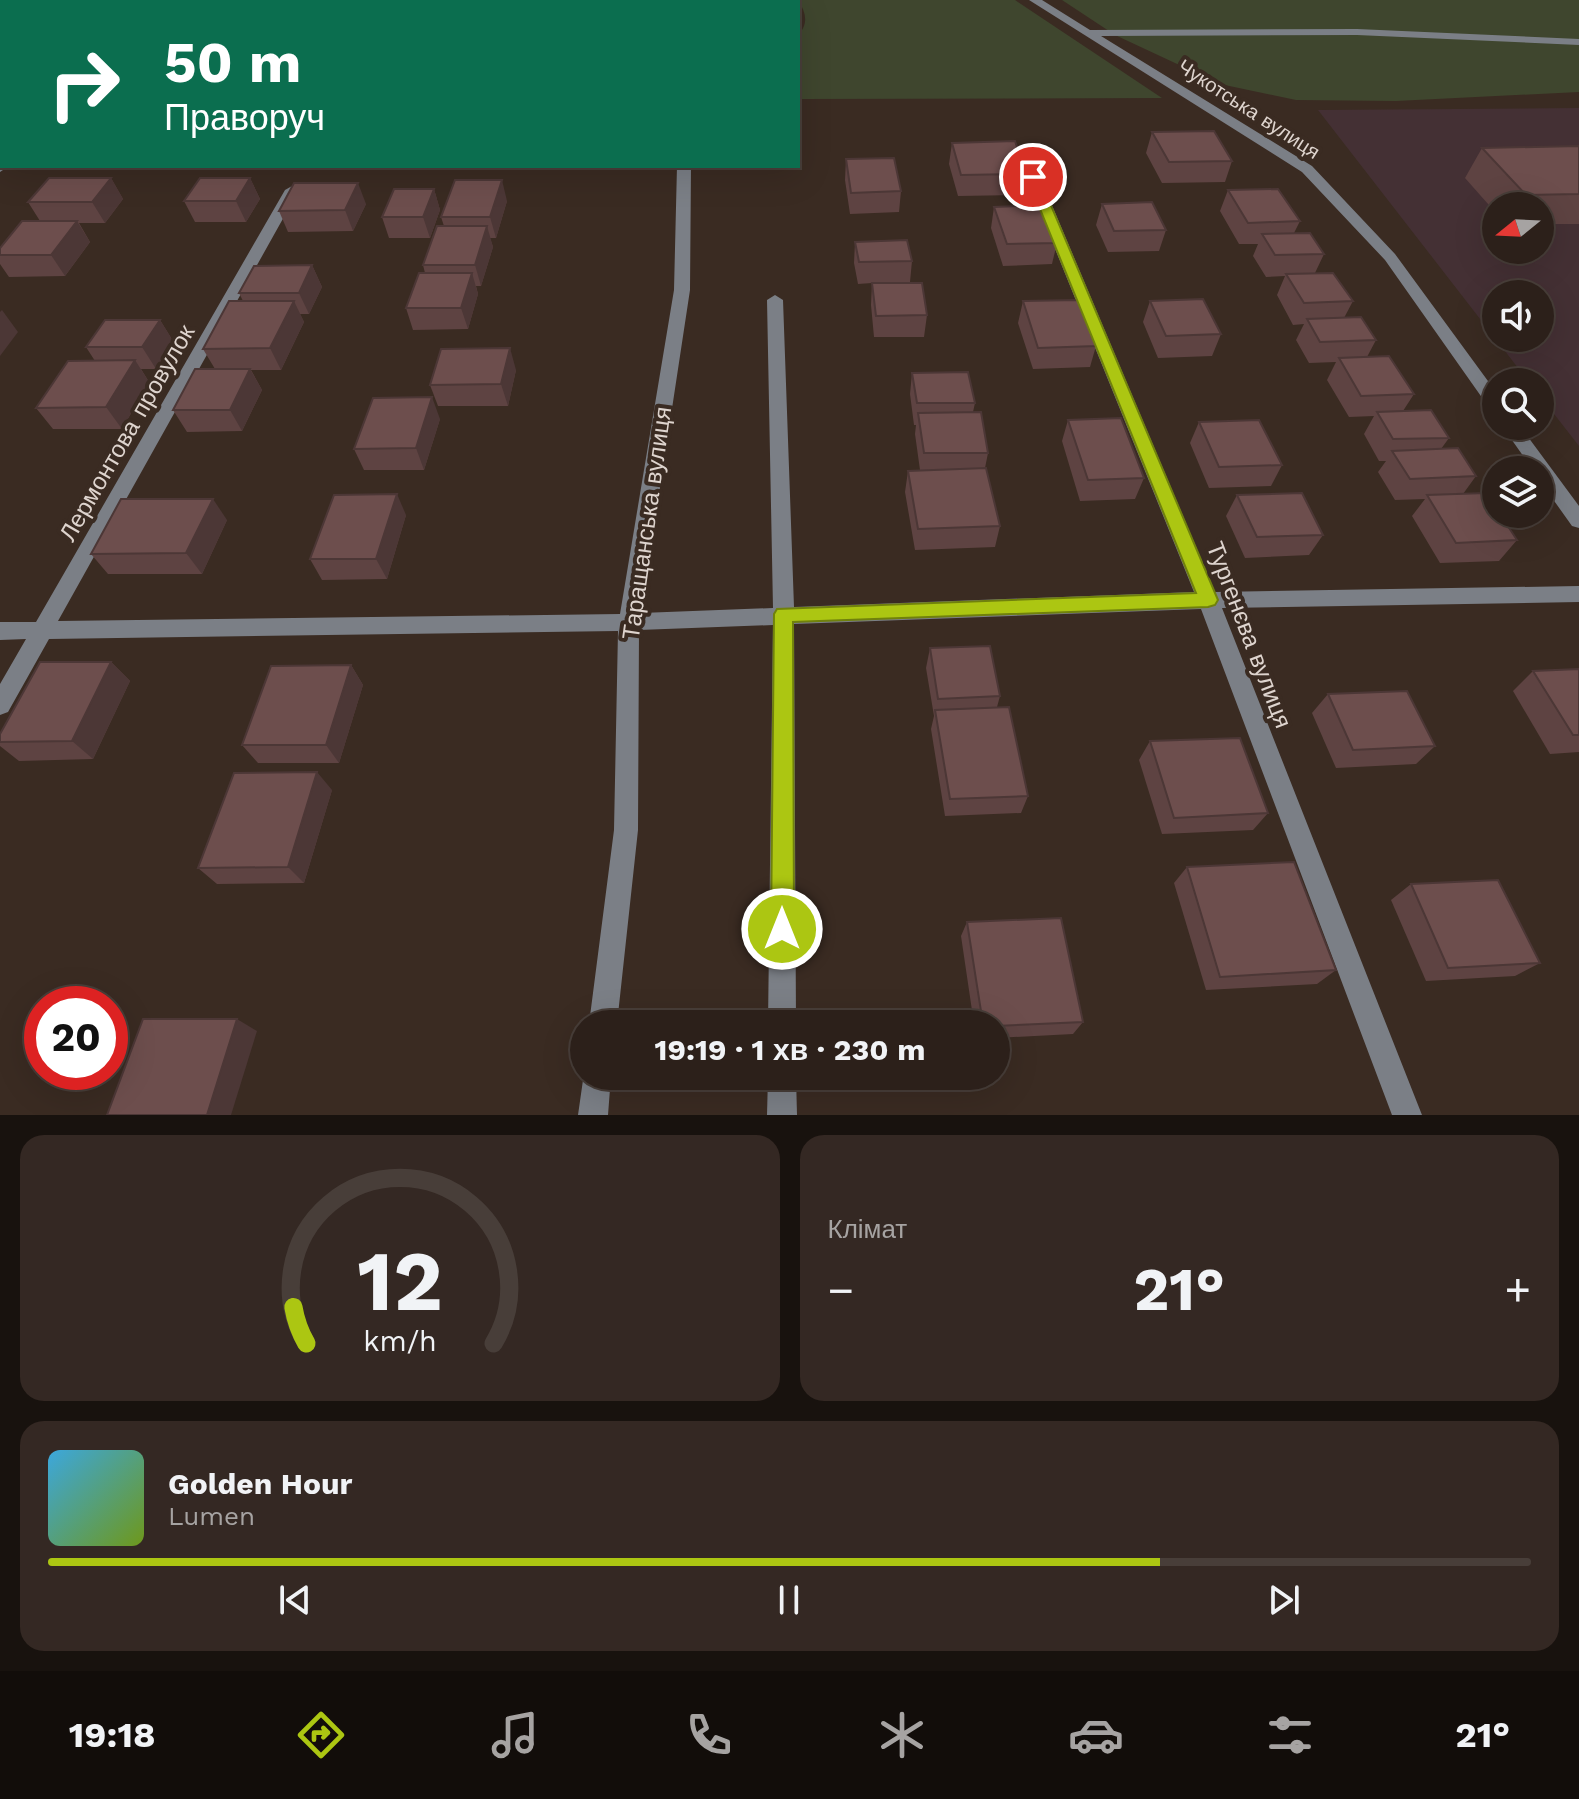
<!DOCTYPE html>
<html lang="uk">
<head>
<meta charset="utf-8">
<style>
	:root { --surface:#2c201a; --page:#342823; --text:#f1f3f6; --muted:#a6a3a2; --line:#483e39; --accent:#acc612 }
	body { margin:0; font-family:"Work Sans",sans-serif; background:var(--page); color:var(--text); height:100vh; display:flex; flex-direction:column; font-size:30px; white-space:nowrap }
	* { box-sizing:border-box; margin:0 }
	p { font-size:26px; color:var(--muted) }
	.icon { flex:none; width:44px; height:44px; fill:none; stroke:currentColor; stroke-width:2; stroke-linecap:round; stroke-linejoin:round }
	.map { position:relative; height:1115px; overflow:hidden }
	.details { display:flex; flex-direction:column; gap:20px; padding:20px; background:#18120e; flex:1 }
	.details>* { flex:none }
	.hud { position:absolute; left:0px; top:0px; width:800px; height:168px; box-shadow:0 8px 32px #0002,0 0 0 2px var(--line); background:#0b6e4f; color:#fff; overflow:hidden }
	.needle { width:52px; rotate:252deg }
	.fabs { position:absolute; left:1482px; top:192px; display:grid; gap:16px }
	.fabs a { display:grid; place-items:center; width:72px; height:72px; border-radius:50%; background:var(--surface); box-shadow:0 8px 32px #0002,0 0 0 2px var(--line); font-size:40px }
	.speed { position:absolute; left:24px; top:986px; display:flex; gap:16px; font-size:40px; font-weight:700; text-align:center }
	.speed>* { display:grid; place-content:center; width:104px; height:104px; border-radius:50%; background:var(--surface); box-shadow:0 8px 32px #0002,0 0 0 2px var(--line); line-height:1 }
	.speed .limit { border:12px solid #d22; background:#fff; color:#111 }
	.pin { position:absolute; display:grid; place-items:center; width:68px; height:68px; color:#fff; margin:-34px; border:4px solid #fff; border-radius:50%; box-shadow:0 2px 8px #0007 }
	.me { position:absolute; width:88px; margin:-44px; rotate:0deg; stroke-linejoin:round; filter:drop-shadow(0 0 6px #0008) }
	.turn { display:flex; align-items:center; gap:28px; height:168px; padding:0 32px; font-size:36px }
	.turn .icon { width:104px; height:104px; stroke-width:2.5 }
	.turn b { display:block; font-size:56px; line-height:68px }
	.big { font-size:60px; font-weight:700; line-height:1.1 }
	.details .card { flex:1; display:flex; flex-direction:column; justify-content:center; gap:12px; min-width:0; padding:0 28px; border-radius:24px; background:var(--page) }
	.details .dial { align-items:center; gap:0 }
	.dial svg { height:208px; overflow:visible; fill:none; stroke:var(--line); stroke-width:7; stroke-linecap:round; text-anchor:middle }
	.dial text { fill:var(--text); stroke:none }
	.song { display:flex; align-items:center; gap:24px }
	.cover { width:96px; height:96px; border-radius:12px; background:linear-gradient(135deg,hsl(200 70% 55%),hsl(80 70% 35%)) }
	.played { height:8px; border-radius:4px; background:linear-gradient(90deg,var(--accent) 75%,var(--line) 75%) }
	.keys { display:flex; justify-content:space-around; direction:ltr }
	.heat { display:flex; justify-content:space-between; align-items:center; font-size:44px; direction:ltr }
	.details .tiles { flex:1; display:grid; gap:20px; grid-template-columns:1fr 1fr }
	.card:last-child { grid-column:span 2 }
	.trip { position:absolute; left:570px; top:1010px; width:440px; height:80px; border-radius:40px; background:var(--surface); box-shadow:0 8px 32px #0002,0 0 0 2px var(--line); font-weight:700; line-height:80px; text-align:center }
	.tab-bar { display:flex; height:128px; justify-content:space-around; align-items:center; background:#120d0a; color:var(--muted) }
	.tab-bar .icon { width:56px; height:56px }
	.tab-bar .selected { color:var(--accent) }
	.tab-bar b { font-size:36px; color:var(--text) }
	.map>svg:first-child { display:block }
	.industrial { fill:#443034; fill-rule:evenodd }
	.green { fill:#3f462e }
	.lines { fill:none; stroke-linecap:round; stroke-linejoin:round }
	.minor { fill:#7b7f86; fill-rule:evenodd }
	.wall { fill:#5e4342 }
	.shaded-wall { fill:#4c3736 }
	.building { fill:#6d4e4d; stroke:#4c3736; stroke-width:2 }
	.route { fill:#acc612; stroke:#70810c; stroke-width:2 }
	.labels { text-anchor:middle; stroke-width:8; stroke-linejoin:round; paint-order:stroke }
	.far-street-label { font-size:20px; fill:#ded4ce; stroke:#3a2b22 }
	.street-label { font-size:24px; fill:#ded4ce; stroke:#3a2b22 }
</style>
</head>
<body>
<div class="map">
<svg width="1579" height="1115" viewBox="0 0 1579 1115">
	<rect width="100%" height="100%" fill="#3a2b22"/>
	<!-- industrial -->
	<path class="industrial" d="M1579 108V446L1540 396V382H1529L1318 110ZM1496 206H1540V250H1496ZM1496 294H1540V338H1496Z"/>
	<!-- green -->
	<g class="green">
		<path d="M86 0H681L81 2Z"/>
		<path d="M798 0H1015L1162 98 798 99V35C809 24 806 12 798 0Z"/>
		<path d="M1062 0H1579V92L1396 101 1296 100 1220 84 1115 35Z"/>
	</g>
	<g class="lines">
		<!-- minor -->
		<g class="minor">
			<path d="M1029 0H1042L1090 30 1357 29 1579 39V45L1357 35 1101 36 1312 166 1395 254 1496 392V411L1490 409 1385 260 1302 172Z"/>
			<path d="M0 162 2 166H9L0 172Z"/>
			<path d="M677 166H691L690 290 641 613 773 608 767 300 775 295 783 300 794 607 1194 592 1026 177 1033 173 1040 177 1215 592 1579 586V602L1222 608 1422 1115H1392L1201 609 794 624 796 1024H768L773 625 639 630 638 830 617 1024H589L614 830 618 631 49 639 8 712 0 715V684L26 639 0 640V622H36L285 190 292 186 299 190 58 621 620 614 674 290Z"/>
			<path d="M1502 426H1520L1579 506V528L1572 526 1540 481V470H1533Z"/>
			<path d="M584 1073V1076H611L608 1115H578Z"/>
			<path d="M768 1076H796L797 1115H767Z"/>
		</g>
	</g>
	<!-- wall -->
	<g class="wall">
		<path d="M1152 132 1232 161 1225 182 1162 183 1146 153Z"/>
		<path d="M952 143 1026 174 1022 195 958 196 949 164Z"/>
		<path d="M1579 146V224H1540V206H1496V213L1465 178 1482 148Z"/>
		<path d="M846 159 901 191 899 212 850 214 845 180Z"/>
		<path d="M111 178 123 199 105 223H79L90 242 65 276 9 277 0 264V248L40 221 28 202Z"/>
		<path d="M250 178 260 199 246 222H195L184 201Z"/>
		<path d="M434 189 440 210 430 238H389L382 217Z"/>
		<path d="M1228 190 1300 221 1294 233 1324 254 1315 273 1353 301 1344 318 1376 340 1367 357 1414 394 1403 411 1449 438 1441 449 1476 476 1463 494 1517 540 1499 561 1440 563 1412 516 1425 499 1395 500 1378 472 1386 461H1379L1364 434 1374 416 1349 417 1327 380 1336 362 1309 363 1296 340 1304 324 1293 325 1277 295 1285 276 1266 277 1253 256 1258 244H1239L1220 211Z"/>
		<path d="M507 201 496 238H490L493 247 481 286H476L478 294 468 329 413 330 406 308 425 273 423 265 444 226 441 217Z"/>
		<path d="M366 204 353 231 288 232 279 211Z"/>
		<path d="M1102 204 1166 230 1159 251 1108 252 1096 225Z"/>
		<path d="M994 207 1057 243 1052 264 1003 266 991 228Z"/>
		<path d="M855 242 912 261 910 282 875 283 927 315 924 337H874L871 305 872 283 858 284 854 263Z"/>
		<path d="M312 265 322 287 309 314H300L304 322 281 370H251L262 390 242 431 187 432 173 410 215 369 203 349 243 301 239 293Z"/>
		<path d="M1023 301 1096 346 1090 367 1033 369 1018 323Z"/>
		<path d="M1150 301 1221 334 1212 356 1158 358 1143 322Z"/>
		<path d="M160 320 173 341 156 369H141L149 382 122 429H53L36 408 95 361 86 347Z"/>
		<path d="M516 370 508 406H438L430 385Z"/>
		<path d="M912 373 975 403 973 412 988 453 985 468 1000 526 995 547 915 550 905 492 908 471 920 470 915 434 916 425H914L910 394Z"/>
		<path d="M440 419 424 470H364L354 449Z"/>
		<path d="M1068 420 1144 478 1135 499 1080 501 1062 441Z"/>
		<path d="M1199 422 1282 465 1271 486 1209 488 1190 443Z"/>
		<path d="M1237 495 1323 535 1309 555 1245 558 1226 516Z"/>
		<path d="M406 515 387 579 322 580 310 559Z"/>
		<path d="M227 520 202 574H108L91 554Z"/>
		<path d="M930 648 1000 696 997 707 1028 796 1021 813 945 816 931 729 934 716 926 668Z"/>
		<path d="M111 662 130 681 93 759 19 761 0 746V734Z"/>
		<path d="M351 665 363 685 339 763H258L242 745Z"/>
		<path d="M1579 669V752L1550 754 1513 691 1533 671Z"/>
		<path d="M1328 694 1435 746 1416 764 1336 768 1312 713Z"/>
		<path d="M1150 741 1268 813 1253 830 1162 834 1139 760Z"/>
		<path d="M332 790 304 883 217 884 198 868Z"/>
		<path d="M1187 867 1336 970 1317 984 1206 990 1174 883Z"/>
		<path d="M1411 884 1540 963 1515 976 1426 981 1391 900Z"/>
		<path d="M967 922 1083 1022 1073 1034 996 1038V1024H974L961 936Z"/>
	</g>
	<!-- shaded-wall -->
	<g class="shaded-wall">
		<path d="M111 178 123 199 105 223 92 202Z"/>
		<path d="M250 178 260 199 246 222 236 201Z"/>
		<path d="M502 180 507 201 496 238 490 217Z"/>
		<path d="M358 183 366 204 353 231 345 210Z"/>
		<path d="M434 189 440 210 430 238 423 217Z"/>
		<path d="M77 221 90 242 65 276 51 255Z"/>
		<path d="M487 226 493 247 481 286 475 265Z"/>
		<path d="M312 265 322 287 309 314 299 293Z"/>
		<path d="M472 273 478 294 468 329 461 308Z"/>
		<path d="M294 301 304 322 281 370 270 348Z"/>
		<path d="M2 310 18 332 0 356V312Z"/>
		<path d="M160 320 173 341 156 369 142 347Z"/>
		<path d="M510 348 516 370 508 406 501 384Z"/>
		<path d="M135 360 149 382 122 429 106 407Z"/>
		<path d="M250 369 262 390 242 431 230 410Z"/>
		<path d="M432 397 440 419 424 470 416 448Z"/>
		<path d="M397 494 406 515 387 579 376 559Z"/>
		<path d="M213 499 227 520 202 574 186 553Z"/>
		<path d="M111 662 130 681 93 759 72 741Z"/>
		<path d="M351 665 363 685 339 763 326 745Z"/>
		<path d="M317 772 332 790 304 883 288 867Z"/>
		<path d="M237 1019 257 1031 231 1115H207Z"/>
	</g>
	<!-- building -->
	<g class="building">
		<path d="M1214 131 1232 161 1169 162 1152 132Z"/>
		<path d="M1015 141 1026 174 961 175 952 143Z"/>
		<path d="M1579 146V194L1526 195 1482 148Z"/>
		<path d="M894 158 901 191 851 193 846 159Z"/>
		<path d="M49 178H111L92 202H28Z"/>
		<path d="M200 178H250L236 201H184Z"/>
		<path d="M455 180H502L490 217H441Z"/>
		<path d="M294 183H358L345 210 279 211Z"/>
		<path d="M394 189H434L423 217H382Z"/>
		<path d="M1278 189 1300 221 1248 223 1228 190Z"/>
		<path d="M1152 202 1166 230 1114 231 1102 204Z"/>
		<path d="M1042 205 1057 243 1007 244 994 207Z"/>
		<path d="M22 221H77L51 255H0V248Z"/>
		<path d="M437 226H487L475 265H423Z"/>
		<path d="M1310 233 1324 254 1275 255 1262 234Z"/>
		<path d="M907 240 912 261 859 262 855 242Z"/>
		<path d="M312 265 299 293H239L254 266Z"/>
		<path d="M419 273H472L461 308H406Z"/>
		<path d="M1333 273 1353 301 1304 303 1286 274Z"/>
		<path d="M872 283H922L927 315 876 316Z"/>
		<path d="M1203 299 1221 334 1166 336 1150 301Z"/>
		<path d="M1079 300 1096 346 1038 348 1023 301Z"/>
		<path d="M229 301H294L270 348 203 349Z"/>
		<path d="M1361 317 1376 340 1320 342 1307 319Z"/>
		<path d="M105 320H160L142 347H86Z"/>
		<path d="M510 348 501 384 430 385 441 349Z"/>
		<path d="M1389 356 1414 394 1361 396 1339 358Z"/>
		<path d="M135 360 106 407 36 408 68 361Z"/>
		<path d="M195 369H250L230 410H173Z"/>
		<path d="M968 372 975 403H917L912 373Z"/>
		<path d="M432 397 416 448 354 449 373 398Z"/>
		<path d="M1431 410 1449 438 1393 439 1377 412Z"/>
		<path d="M981 412 988 453H924L918 413Z"/>
		<path d="M1121 418 1144 478 1088 480 1068 420Z"/>
		<path d="M1259 420 1282 465 1219 467 1199 422Z"/>
		<path d="M1458 448 1476 476 1410 479 1392 451Z"/>
		<path d="M986 468 1000 526 918 529 908 471Z"/>
		<path d="M1302 493 1323 535 1257 537 1237 495Z"/>
		<path d="M1486 493 1496 509V514H1500L1517 540 1456 543 1427 495Z"/>
		<path d="M397 494 376 559H310L334 495Z"/>
		<path d="M121 499H213L186 553 91 554Z"/>
		<path d="M990 646 1000 696 938 699 930 648Z"/>
		<path d="M40 662H111L72 741 0 742V734Z"/>
		<path d="M351 665 326 745H242L271 666Z"/>
		<path d="M1579 669V735H1573L1533 671Z"/>
		<path d="M1407 691 1435 746 1353 750 1328 694Z"/>
		<path d="M1009 707 1028 796 950 799 935 710Z"/>
		<path d="M1240 738 1268 813 1174 818 1150 741Z"/>
		<path d="M317 772 288 867 198 868 234 773Z"/>
		<path d="M1294 862 1336 970 1220 977 1187 867Z"/>
		<path d="M1498 880 1540 963 1448 968 1411 884Z"/>
		<path d="M1061 918 1083 1022 996 1026V1024H983L967 922Z"/>
		<path d="M143 1019H237L207 1115H107Z"/>
	</g>
	<!-- route -->
	<path class="route" d="M1029 174 1039 177 1218 600 1215 605 1208 607 793 622 794 929 791 938 782 941 774 938 771 929 774 614 777 609 1196 593 1027 177Z"/>
	<g class="labels">
		<!-- far-street labels -->
		<g class="far-street-label">
			<text transform="translate(1249 109) rotate(33)" y="7">Чукотська вулиця</text>
		</g>
		<!-- street labels -->
		<g class="street-label">
			<text transform="translate(127 433) rotate(-60)" y="8">Лермонтова провулок</text>
			<text transform="translate(647 523) rotate(-82)" y="8">Таращанська вулиця</text>
			<text transform="translate(1249 635) rotate(69)" y="8">Тургенєва вулиця</text>
		</g>
	</g>
</svg>
<div class="fabs">
<a><svg class="needle" viewBox="-14 -14 28 28"><path d="M0-13l5 13h-10z" fill="#e53935"/><path d="M0 13l5-13h-10z" fill="#a6a3a2"/></svg></a>
<a><svg class="icon" aria-label="sound" viewBox="0 0 24 24"><path d="M4 9h4l5-4v14l-5-4H4zM17 9q2 3 0 6"/></svg></a>
<a><svg class="icon" aria-label="search" viewBox="0 0 24 24"><circle cx="10" cy="10" r="6"/><path d="M15 15l6 6"/></svg></a>
<a><svg class="icon" aria-label="layers" viewBox="0 0 24 24"><path d="M12 4l9 5-9 5-9-5zM3 14l9 5 9-5"/></svg></a>
</div>
<div class="speed"><div class="limit">20</div></div>
<div class="pin" style="left:1033px;top:177px;background:#d93025"><svg class="icon" aria-label="arrive" viewBox="0 0 24 24"><path d="M6 21V4h12l-3 4 3 4H6"/></svg></div>
<svg class="me" style="left:782px;top:929px" viewBox="-20 -20 40 40"><circle r="17" fill="#acc612" stroke="#fff" stroke-width="3"/><path d="M0-11L8 9 0 5-8 9z" fill="#fff"/></svg>
<div class="trip">19:19 · 1 хв · 230 m</div>
<div class="hud">
<div class="turn"><svg class="icon" aria-label="right" viewBox="0 0 24 24"><path d="M7 20v-9h11M14 6l5 5-5 5"/></svg><div><b>50 m</b>Праворуч</div></div>
</div>
</div>
<section class="details">
<div class="tiles">
<div class="card dial"><svg viewBox="0 0 100 80">
<path d="M14 69A42 42 0 1 1 86 69"/>
<path d="M14 69A42 42 0 0 1 9 55" stroke="#acc612"/>
<text x="50" y="56" font-size="32" font-weight="700">12</text>
<text x="50" y="72" font-size="11">km/h</text>
</svg></div>
<div class="card"><p>Клімат</p>
<div class="heat"><a>−</a><b class="big">21°</b><a>+</a></div>
</div>
<div class="card">
<div class="song"><i class="cover"></i><div><b>Golden Hour</b><p>Lumen</p></div></div>
<div class="played"></div>
<div class="keys"><svg class="icon" aria-label="previous" viewBox="0 0 24 24"><path d="M18 5L8 12l10 7zM5 5v14"/></svg><svg class="icon" aria-label="pause" viewBox="0 0 24 24"><path d="M8 5v14M16 5v14"/></svg><svg class="icon" aria-label="next" viewBox="0 0 24 24"><path d="M6 5l10 7-10 7zM19 5v14"/></svg></div>
</div>
</div>
</section>
<nav class="tab-bar">
<b>19:18</b>
<svg class="icon selected" aria-label="directions" viewBox="0 0 24 24"><path d="M12 3l9 9-9 9-9-9zM9 14v-3h6M13 9l2 2-2 2"/></svg>
<svg class="icon" aria-label="music" viewBox="0 0 24 24"><path d="M9 18V5l10-2v13"/><circle cx="6" cy="18" r="3"/><circle cx="16" cy="16" r="3"/></svg>
<svg class="icon" aria-label="phone" viewBox="0 0 24 24"><path d="M5 4h4l2 5-3 2q2 4 5 5l2-3 5 2v4C11 20 4 13 5 4z"/></svg>
<svg class="icon" aria-label="climate" viewBox="0 0 24 24"><path d="M12 3v18M4 7l16 10M4 17L20 7"/></svg>
<svg class="icon" aria-label="car" viewBox="0 0 24 24"><path d="M5 17H2v-5l4-1 3-4h7l3 4 3 1v5h-3M9 17h6M6 11h13"/><circle cx="7" cy="17" r="2"/><circle cx="17" cy="17" r="2"/></svg>
<svg class="icon" aria-label="filters" viewBox="0 0 24 24"><path d="M4 7h16M4 17h16"/><circle cx="9" cy="7" r="2"/><circle cx="15" cy="17" r="2"/></svg>
<b>21°</b>
</nav>
</body>
</html>
